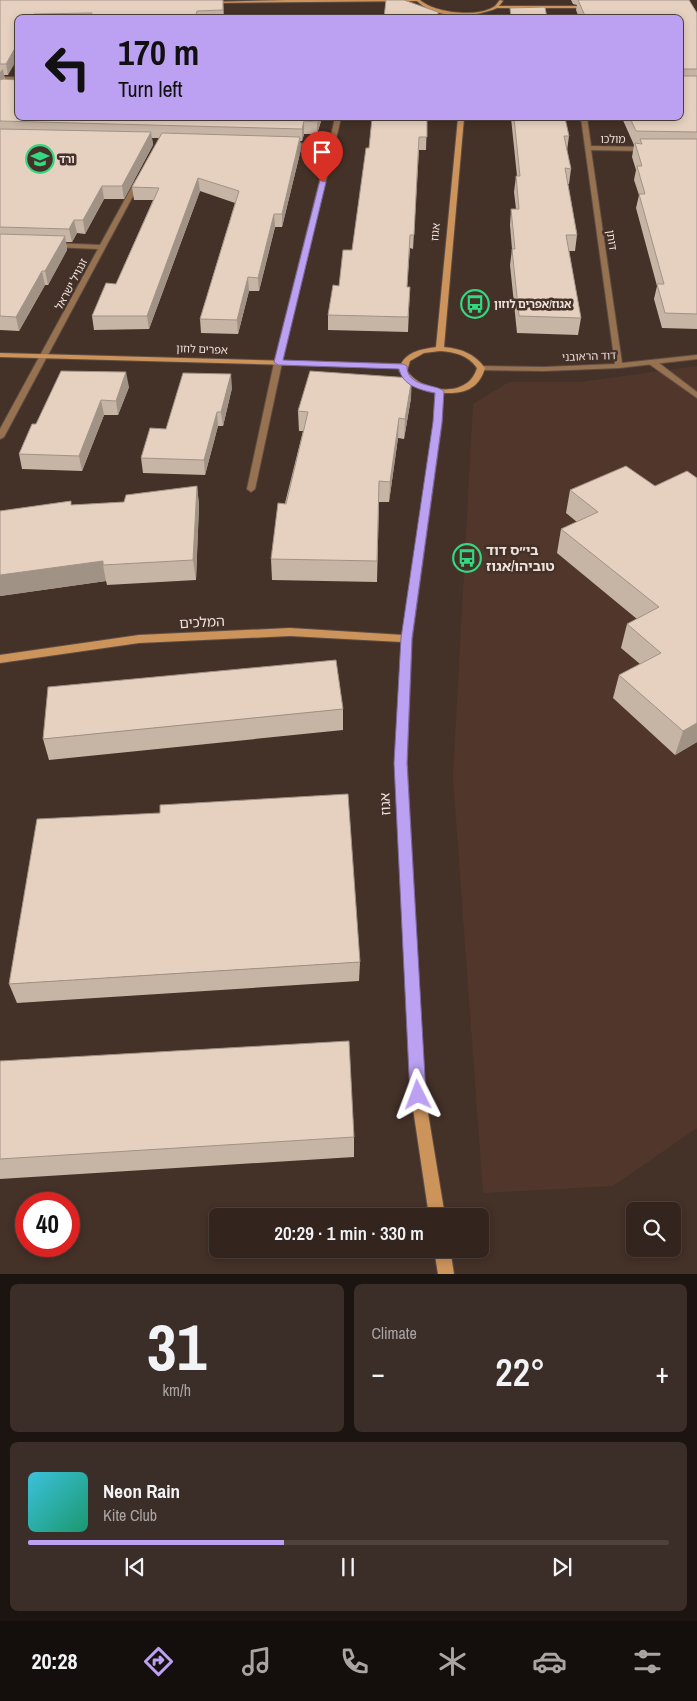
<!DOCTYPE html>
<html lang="en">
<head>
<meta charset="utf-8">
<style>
	:root { --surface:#33251e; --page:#3b2d27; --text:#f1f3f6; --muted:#a9a5a4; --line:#4e423c; --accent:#bca0f2 }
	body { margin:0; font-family:"Archivo Narrow","Noto Sans Hebrew",sans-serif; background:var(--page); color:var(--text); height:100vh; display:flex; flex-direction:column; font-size:19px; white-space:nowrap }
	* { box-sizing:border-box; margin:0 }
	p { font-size:16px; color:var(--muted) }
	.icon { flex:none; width:28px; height:28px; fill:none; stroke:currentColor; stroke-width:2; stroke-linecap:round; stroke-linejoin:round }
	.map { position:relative; height:1274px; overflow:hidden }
	.panel { display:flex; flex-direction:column; gap:10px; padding:10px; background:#1c1410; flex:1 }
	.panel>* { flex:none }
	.top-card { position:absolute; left:15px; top:15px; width:668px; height:105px; border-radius:8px; box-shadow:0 2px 8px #0003,0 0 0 1px var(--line); background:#bca0f2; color:#111; overflow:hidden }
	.buttons { position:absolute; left:626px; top:1202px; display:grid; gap:10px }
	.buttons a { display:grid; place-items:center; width:55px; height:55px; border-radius:8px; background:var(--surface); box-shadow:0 2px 8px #0003,0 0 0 1px var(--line); font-size:25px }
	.speed { position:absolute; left:15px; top:1192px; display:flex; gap:10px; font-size:25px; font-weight:700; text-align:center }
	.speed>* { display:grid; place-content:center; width:65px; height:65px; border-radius:50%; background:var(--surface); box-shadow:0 2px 8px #0003,0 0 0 1px var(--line); line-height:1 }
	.speed .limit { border:8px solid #d22; background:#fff; color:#111 }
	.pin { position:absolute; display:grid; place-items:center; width:42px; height:42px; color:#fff; margin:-51px -21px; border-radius:50% 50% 50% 0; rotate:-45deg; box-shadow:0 0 5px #0007 }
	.pin .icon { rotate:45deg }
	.me { position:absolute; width:55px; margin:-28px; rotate:357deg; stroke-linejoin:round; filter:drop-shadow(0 0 4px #0008) }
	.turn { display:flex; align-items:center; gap:18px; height:105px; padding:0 20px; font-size:22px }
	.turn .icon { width:65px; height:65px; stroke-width:2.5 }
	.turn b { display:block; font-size:35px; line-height:42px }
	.big { font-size:38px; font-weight:600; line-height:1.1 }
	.panel .card { flex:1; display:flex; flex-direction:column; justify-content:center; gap:8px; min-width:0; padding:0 18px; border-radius:8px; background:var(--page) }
	.panel .dial { align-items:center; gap:0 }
	.dial b { font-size:65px; line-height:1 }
	.song { display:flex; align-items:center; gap:15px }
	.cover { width:60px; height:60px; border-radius:8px; background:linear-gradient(135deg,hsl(190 70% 55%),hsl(160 70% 35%)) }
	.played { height:5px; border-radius:2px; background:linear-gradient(90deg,var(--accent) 40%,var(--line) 40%) }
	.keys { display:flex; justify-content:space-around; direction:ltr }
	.heat { display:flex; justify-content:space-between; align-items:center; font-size:28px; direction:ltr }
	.panel .tiles { flex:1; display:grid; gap:10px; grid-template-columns:1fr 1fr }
	.card:last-child { grid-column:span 2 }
	.trip { position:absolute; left:209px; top:1208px; width:280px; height:50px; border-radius:8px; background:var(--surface); box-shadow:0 2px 8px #0003,0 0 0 1px var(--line); font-weight:600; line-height:50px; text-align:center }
	.menu { display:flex; height:80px; justify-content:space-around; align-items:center; background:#140f0c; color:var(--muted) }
	.menu .icon { width:35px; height:35px }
	.menu .current { color:var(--accent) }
	.menu b { font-size:22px; color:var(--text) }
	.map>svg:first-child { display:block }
	.built { fill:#51372b }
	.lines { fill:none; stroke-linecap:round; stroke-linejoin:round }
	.lane-casing { stroke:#5f4d45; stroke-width:2 }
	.street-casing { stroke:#5f4d45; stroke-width:2 }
	.secondary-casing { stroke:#5f4d45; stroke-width:2 }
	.lane { fill:#967250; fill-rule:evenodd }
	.street { fill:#967250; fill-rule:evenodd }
	.secondary { fill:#cc935b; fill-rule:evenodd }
	.wall { fill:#c6b4a5 }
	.shaded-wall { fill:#a19286 }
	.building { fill:#e6d1c0; stroke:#a19286 }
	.route { fill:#bca0f2; stroke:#7a689d }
	.labels { text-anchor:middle; stroke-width:5; stroke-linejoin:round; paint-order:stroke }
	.far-street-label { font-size:11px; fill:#eee1db; stroke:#443128 }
	.far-poi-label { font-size:11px; font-weight:bold; fill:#eee1db; stroke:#443128; text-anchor:start }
	.poi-label { font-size:14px; font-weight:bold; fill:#eee1db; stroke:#443128; text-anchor:start }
	.street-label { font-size:14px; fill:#eee1db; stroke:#443128 }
</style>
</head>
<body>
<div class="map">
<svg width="697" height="1274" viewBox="0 0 697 1274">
	<rect width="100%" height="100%" fill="#443128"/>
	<!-- built -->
	<path class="built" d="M697 366V1128L613 1186 483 1193 453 777 473 404 509 382H580Z"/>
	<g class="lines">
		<defs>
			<path id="lane" d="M649 360H655L697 392V398L649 364Z"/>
			<g id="street">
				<rect x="0" y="77" width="18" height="2"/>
				<path d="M335 118H341L282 363 255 489 251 492 247 489 274 363 328 148 288 147 285 145 288 143 329 144Z"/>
				<path d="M581 118H587L591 146 646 147 649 149 646 151 591 150 622 363 697 355V359L619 368 544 371 478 370V366H481L544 367 615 364Z"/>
				<path d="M138 179 141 181 4 437 0 439V429L98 249 53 247 50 245 53 243 100 245 135 181Z"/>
			</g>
			<g id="secondary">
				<path d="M420 0C434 13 479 18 495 6 497 4 498 2 500 0L503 1 499 6H590L592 7 590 8H497C474 18 436 20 417 1L211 3 209 2 286 0Z"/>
				<path d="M458 118H464L444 347C461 349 474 353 485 368 479 389 464 394 443 393L442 422 412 639 407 763 425 1095 445 1216H429L411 1095 395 763 402 642 290 636 139 643 0 663V655L139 635 290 628 403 635 434 422 435 393C419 390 408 384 399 371L400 368 0 357V353L401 364C408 351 423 349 436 347ZM440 351C455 352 468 355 477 368 468 399 423 393 407 371L410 361 424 353Z"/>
				<path d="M434 1249H450L454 1274H438Z"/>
			</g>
		</defs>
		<!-- lane casing -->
		<use href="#lane" class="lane-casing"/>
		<!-- street casing -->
		<use href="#street" class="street-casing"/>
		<!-- secondary casing -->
		<use href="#secondary" class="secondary-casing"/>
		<!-- lane -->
		<use href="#lane" class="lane"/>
		<!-- street -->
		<use href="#street" class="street"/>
		<!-- secondary -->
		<use href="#secondary" class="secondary"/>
	</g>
	<!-- wall -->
	<g class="wall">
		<path d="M0 0H223L224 18H18L8 75H4L5 79 322 118 317 134H304L302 141H300L301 149 282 227H275L259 291H249L238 334 201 333 200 319 235 203 200 191 149 329 94 330 92 316 116 284 153 200H134L132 187 159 138H152L153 145 124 199H104L85 234 77 233 72 242H66L67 250 48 285H45L19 331 0 330Z"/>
		<path d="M571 0H689L697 13V329L662 328 654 299 657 286 636 208 639 195 634 180 636 170 632 157 634 145 622 118H680V18H579L576 10 577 5 573 4Z"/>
		<path d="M427 118 426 150H419L413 249 410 248 407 287H410L408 332 328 330V315L352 250 369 148Z"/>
		<path d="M511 118H565L569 136 567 151 571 169 569 184H568L577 235 575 251H569L581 318 578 335 517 333 510 265 512 249 510 225 511 209H516L514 192 516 176H517Z"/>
		<path d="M129 387 118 415H104L82 471 22 469 19 454 36 424Z"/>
		<path d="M232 388 223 426H218L205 475 143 473 141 458 166 429Z"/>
		<path d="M411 398 404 439 398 438 389 502H379L377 582 272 580 271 559 303 431H299L298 411Z"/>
		<path d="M697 478V742L675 755 613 698 619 675 640 664 621 648 627 624 637 619 557 553 561 529 577 522 566 513 570 490 655 486Z"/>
		<path d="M197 486 199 505 196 580 107 585 106 581 0 596V511L71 501V505L124 502Z"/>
		<path d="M343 709V730L49 760 43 739Z"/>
		<path d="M360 962 359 981 17 1003 9 984Z"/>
		<path d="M0 1061 354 1137V1157L0 1179Z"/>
	</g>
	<!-- shaded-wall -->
	<g class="shaded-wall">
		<path d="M18 43V58L8 75 6 64Z"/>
		<path d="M3 69 5 81 0 86V72Z"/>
		<path d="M318 118H322L317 134V122Z"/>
		<path d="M304 121V134L302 141V129Z"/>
		<path d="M151 132 153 145 124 199 122 186Z"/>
		<path d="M300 137 301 149 282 227V214Z"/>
		<path d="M198 178 200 191 149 329 147 316Z"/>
		<path d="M102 186 104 199 85 234 83 220Z"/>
		<path d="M274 214 275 227 259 291 258 278Z"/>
		<path d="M74 220 77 233 72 242 69 229Z"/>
		<path d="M65 236 67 250 48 285 45 271Z"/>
		<path d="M42 271 45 285 19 331 16 317Z"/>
		<path d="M248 277 249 291 238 334 237 320Z"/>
		<path d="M126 372 129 387 118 415 116 401Z"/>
		<path d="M231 374 232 388 223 426 221 412Z"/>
		<path d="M412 378 411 398 404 439 405 419Z"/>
		<path d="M101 400 104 415 82 471 79 456Z"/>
		<path d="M217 412 218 426 205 475 204 460Z"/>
		<path d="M399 418 398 438 389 502 390 482Z"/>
		<path d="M197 486 199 505 196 580 193 560Z"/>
		<path d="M103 561V565L106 581 0 596V575Z"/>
		<path d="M697 723V742L675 755 683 731Z"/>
	</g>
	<!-- building -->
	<g class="building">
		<path d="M0 0H223V10L197 11 195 18H90L92 13 34 14 32 18H18V43L6 64H0Z"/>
		<path d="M386 0H404L438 12V18H384Z"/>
		<path d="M578 0H689L697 13V69H682L681 74 683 76H697V132L636 131 630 118H680V18H586Z"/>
		<path d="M545 7 547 18H511L510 8Z"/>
		<path d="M3 79 18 80V118H318L317 122 304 121 302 129 0 121V80Z"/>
		<path d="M372 118H427V137H419L414 235H410L407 287H410L408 317 328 315 333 285 339 286 343 250H352L366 148H369Z"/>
		<path d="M514 118H565L569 136H564L571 169 565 168 577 235H566L581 318 519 316 512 249H515L511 209H519L516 176H520Z"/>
		<path d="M0 129 151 132 122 186H102L83 220H74L69 229 0 227Z"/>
		<path d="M162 133 300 137 282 214H274L258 278 248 277 237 320 200 319 239 191 198 178 147 316H92L106 283 116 284 159 188 132 187Z"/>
		<path d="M640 139H697V314L665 313 657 284H664L639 194H645L637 166H642L635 143 642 144Z"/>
		<path d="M0 234 65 236 45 271H42L16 317 0 316Z"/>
		<path d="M61 371 126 372 116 401 101 400 79 456 19 454 32 424H36Z"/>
		<path d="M310 371 412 378 405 419 399 418 390 482 379 481 377 561 271 559 278 503 286 504 308 412 298 411Z"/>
		<path d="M183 373 231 374 221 412H217L204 460 141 458 150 428 166 429Z"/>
		<path d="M626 466 655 486 687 471 697 478V723L683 731 619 675 661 653 627 624 659 607 561 529 598 512 570 490Z"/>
		<path d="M197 486 193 560 103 565V561L0 575V511L71 501V505L124 502 126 495Z"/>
		<path d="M336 660 343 709 43 739 48 687Z"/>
		<path d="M348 794 360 962 9 984 37 819 160 813V805Z"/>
		<path d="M349 1041 354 1137 0 1159V1061Z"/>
	</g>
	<!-- route -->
	<path class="route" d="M320 180 326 182 283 360 403 364 407 366C407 387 433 383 444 391L442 422 412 638 407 763 426 1095 423 1101 418 1103 412 1101 410 1095 394 763 401 638 433 422 435 393C420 390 403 386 399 369L278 365 274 362Z"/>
	<!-- icons -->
	<defs>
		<symbol id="school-ring" viewBox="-11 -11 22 22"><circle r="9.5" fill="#443128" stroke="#34d881" stroke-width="1.5"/><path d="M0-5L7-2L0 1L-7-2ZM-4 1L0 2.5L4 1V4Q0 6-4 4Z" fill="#34d881"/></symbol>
		<symbol id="bus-ring" viewBox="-11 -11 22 22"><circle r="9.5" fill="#443128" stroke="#34d881" stroke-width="1.5"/><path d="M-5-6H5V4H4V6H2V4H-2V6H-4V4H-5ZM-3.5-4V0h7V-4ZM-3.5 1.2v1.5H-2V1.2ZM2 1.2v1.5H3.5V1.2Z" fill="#34d881"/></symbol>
	</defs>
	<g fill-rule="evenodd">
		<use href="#school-ring" x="24" y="143" width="32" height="32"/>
		<use href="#bus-ring" x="459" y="288" width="32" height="32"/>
		<use href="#bus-ring" x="451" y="542" width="32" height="32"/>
	</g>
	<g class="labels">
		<!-- far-street labels -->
		<g class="far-street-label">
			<text x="613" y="143">מולכו</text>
			<text transform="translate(435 232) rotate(-85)" y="4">אגוז</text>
			<text transform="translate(612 240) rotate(82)" y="4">דותן</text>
			<text transform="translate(71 284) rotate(-62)" y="4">זנגויל ישראל</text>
			<text transform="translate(202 349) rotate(2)" y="4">אפרים לוזון</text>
			<text transform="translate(589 356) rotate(-2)" y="4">דוד הראובני</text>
		</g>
		<!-- far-poi labels -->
		<g class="far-poi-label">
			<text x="59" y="163">ורד</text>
			<text x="494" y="308">אגוז/אפרים לוזון</text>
		</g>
		<!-- poi labels -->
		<g class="poi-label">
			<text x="486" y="555">בי״ס דוד<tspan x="486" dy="16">טוביהו/אגוז</tspan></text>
		</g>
		<!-- street labels -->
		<g class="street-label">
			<text transform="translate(202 622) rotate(-3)" y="5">המלכים</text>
			<text transform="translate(385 804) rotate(-93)" y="5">אגוז</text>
		</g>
	</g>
</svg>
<div class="buttons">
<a><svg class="icon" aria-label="search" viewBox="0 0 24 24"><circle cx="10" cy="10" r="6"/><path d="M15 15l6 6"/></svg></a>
</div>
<div class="speed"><div class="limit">40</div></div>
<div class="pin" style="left:322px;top:182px;background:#d93025"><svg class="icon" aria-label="arrive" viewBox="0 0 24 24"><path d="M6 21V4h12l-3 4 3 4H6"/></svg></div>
<svg class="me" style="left:418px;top:1095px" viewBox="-20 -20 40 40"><path d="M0-17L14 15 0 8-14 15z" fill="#bca0f2" stroke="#fff" stroke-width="4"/></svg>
<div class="trip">20:29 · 1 min · 330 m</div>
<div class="top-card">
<div class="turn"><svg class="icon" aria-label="left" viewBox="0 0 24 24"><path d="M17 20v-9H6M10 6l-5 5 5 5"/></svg><div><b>170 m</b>Turn left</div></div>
</div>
</div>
<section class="panel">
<div class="tiles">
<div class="card dial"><b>31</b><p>km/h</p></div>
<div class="card"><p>Climate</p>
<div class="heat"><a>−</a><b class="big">22°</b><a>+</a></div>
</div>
<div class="card">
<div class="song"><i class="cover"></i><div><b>Neon Rain</b><p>Kite Club</p></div></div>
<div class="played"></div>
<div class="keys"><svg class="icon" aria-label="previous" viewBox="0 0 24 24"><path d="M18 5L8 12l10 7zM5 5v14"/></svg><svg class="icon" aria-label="pause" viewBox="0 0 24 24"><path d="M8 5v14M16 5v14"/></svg><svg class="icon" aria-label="next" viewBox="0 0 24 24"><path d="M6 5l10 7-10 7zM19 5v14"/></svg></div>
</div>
</div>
</section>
<nav class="menu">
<b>20:28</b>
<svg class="icon current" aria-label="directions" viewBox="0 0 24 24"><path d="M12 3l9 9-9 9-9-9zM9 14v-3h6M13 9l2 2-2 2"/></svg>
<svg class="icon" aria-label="music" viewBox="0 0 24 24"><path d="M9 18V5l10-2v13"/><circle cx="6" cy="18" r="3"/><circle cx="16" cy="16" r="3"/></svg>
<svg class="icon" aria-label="phone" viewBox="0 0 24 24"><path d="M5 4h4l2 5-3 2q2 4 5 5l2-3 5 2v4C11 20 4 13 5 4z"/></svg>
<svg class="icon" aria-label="climate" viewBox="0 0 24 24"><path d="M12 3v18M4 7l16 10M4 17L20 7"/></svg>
<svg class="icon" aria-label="car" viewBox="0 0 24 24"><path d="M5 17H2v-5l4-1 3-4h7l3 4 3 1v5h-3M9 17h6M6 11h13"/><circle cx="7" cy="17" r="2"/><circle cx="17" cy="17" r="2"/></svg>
<svg class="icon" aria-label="filters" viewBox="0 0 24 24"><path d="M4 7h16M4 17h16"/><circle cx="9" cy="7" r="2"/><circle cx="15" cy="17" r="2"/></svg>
</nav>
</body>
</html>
